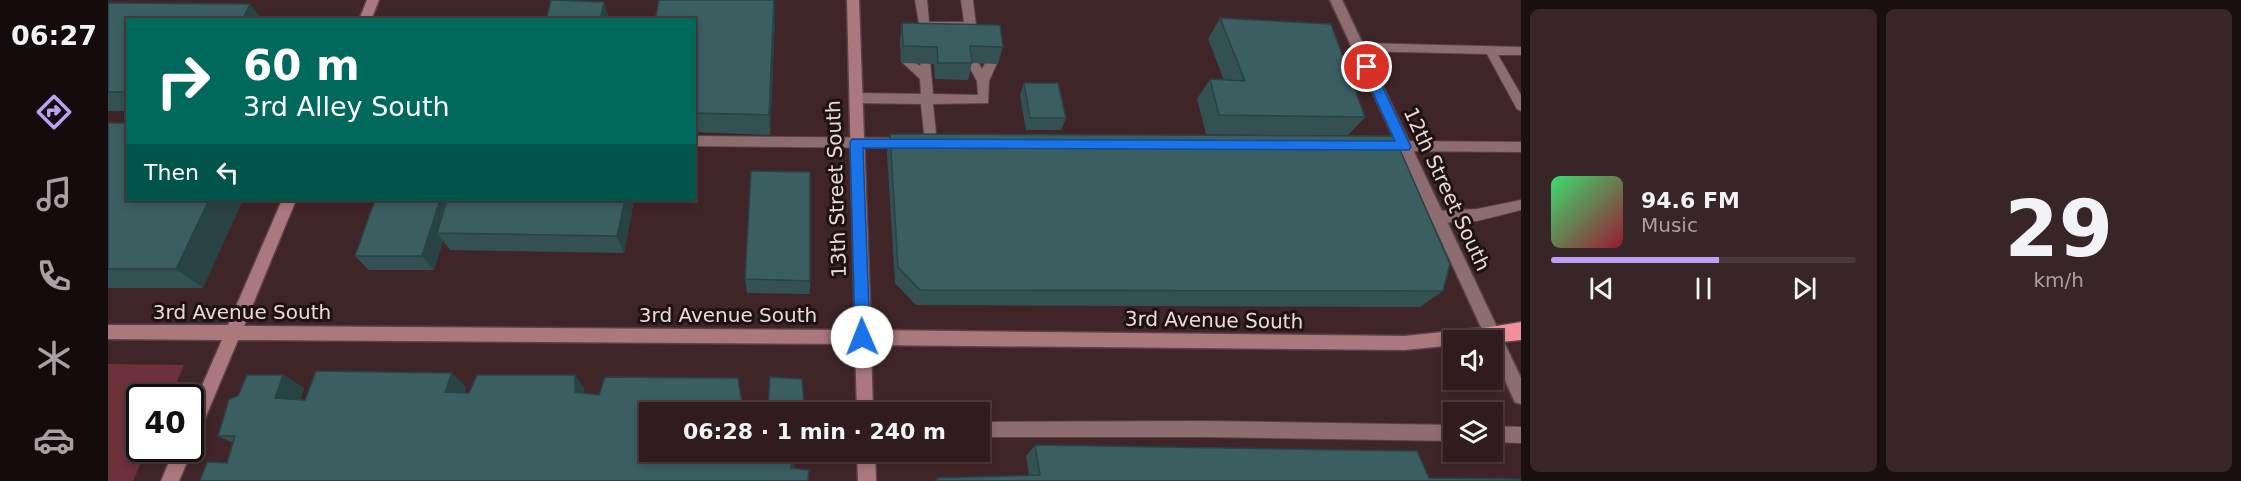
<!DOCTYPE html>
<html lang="en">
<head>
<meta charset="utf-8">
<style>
	:root { --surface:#301c1e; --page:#382527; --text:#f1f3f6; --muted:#a8a1a4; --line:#4b3a3c; --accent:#bca0f2 }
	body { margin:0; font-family:"DejaVu Sans",sans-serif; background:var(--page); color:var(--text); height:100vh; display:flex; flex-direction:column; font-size:22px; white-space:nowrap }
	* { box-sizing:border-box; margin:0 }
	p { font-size:20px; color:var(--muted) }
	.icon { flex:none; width:33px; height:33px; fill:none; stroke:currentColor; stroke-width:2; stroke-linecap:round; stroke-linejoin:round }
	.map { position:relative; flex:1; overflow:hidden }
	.panel { display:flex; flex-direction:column; gap:9px; padding:9px; background:#1a0f10; width:720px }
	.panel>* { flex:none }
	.guide { position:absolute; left:18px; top:18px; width:570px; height:183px; border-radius:0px; box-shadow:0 3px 9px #0003,0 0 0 2px var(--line); background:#00695c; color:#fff; overflow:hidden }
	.controls { position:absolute; left:1335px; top:330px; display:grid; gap:12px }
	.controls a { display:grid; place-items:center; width:60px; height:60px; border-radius:0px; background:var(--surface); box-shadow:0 3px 9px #0003,0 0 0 2px var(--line); font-size:30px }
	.speed { position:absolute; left:18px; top:384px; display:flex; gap:12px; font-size:30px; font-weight:700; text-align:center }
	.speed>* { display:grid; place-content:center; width:78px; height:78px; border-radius:50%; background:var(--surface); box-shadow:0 3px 9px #0003,0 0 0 2px var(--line); line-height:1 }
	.speed .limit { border:3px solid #111; border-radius:9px; background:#fff; color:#111 }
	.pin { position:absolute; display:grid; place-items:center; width:51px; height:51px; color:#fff; margin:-26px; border:3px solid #fff; border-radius:50%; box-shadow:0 2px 6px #0007 }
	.me { position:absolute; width:66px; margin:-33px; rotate:359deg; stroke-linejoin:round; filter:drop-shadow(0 0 4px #0008) }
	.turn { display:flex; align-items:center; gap:21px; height:126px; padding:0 18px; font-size:27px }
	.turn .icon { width:78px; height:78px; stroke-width:2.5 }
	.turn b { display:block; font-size:42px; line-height:51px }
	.then { display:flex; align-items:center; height:57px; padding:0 18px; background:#0003; gap:12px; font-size:22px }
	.panel .card { flex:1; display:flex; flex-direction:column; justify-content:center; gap:9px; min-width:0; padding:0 21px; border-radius:9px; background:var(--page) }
	.panel .dial { align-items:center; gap:0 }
	.dial b { font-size:78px; line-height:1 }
	.song { display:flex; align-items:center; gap:18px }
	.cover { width:72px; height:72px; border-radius:9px; background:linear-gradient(135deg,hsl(140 70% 55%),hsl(350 70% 35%)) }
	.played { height:6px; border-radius:3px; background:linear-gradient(90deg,var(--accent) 55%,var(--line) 55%) }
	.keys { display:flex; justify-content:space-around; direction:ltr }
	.panel .tiles { flex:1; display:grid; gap:9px; grid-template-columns:repeat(2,1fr) }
	.trip { position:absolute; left:531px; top:402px; width:351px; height:60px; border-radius:0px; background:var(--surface); box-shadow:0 3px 9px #0003,0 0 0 2px var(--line); font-weight:800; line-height:60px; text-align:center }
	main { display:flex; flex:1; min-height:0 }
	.menu { display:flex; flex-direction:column; width:108px; justify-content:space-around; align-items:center; background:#130b0c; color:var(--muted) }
	.menu .icon { width:42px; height:42px }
	.menu .current { color:var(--accent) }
	.menu b { font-size:27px; color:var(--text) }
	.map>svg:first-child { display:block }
	.green { fill:#6d3139 }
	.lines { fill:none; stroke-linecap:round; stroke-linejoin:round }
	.lane-casing { stroke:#594346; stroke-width:2 }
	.street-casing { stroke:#594346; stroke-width:3 }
	.secondary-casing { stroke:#594346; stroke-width:3 }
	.highway-casing { stroke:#594346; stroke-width:3 }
	.lane { fill:#8d6e70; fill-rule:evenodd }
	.street { fill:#8d6e70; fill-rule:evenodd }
	.secondary { fill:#ab787d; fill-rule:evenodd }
	.highway { fill:#f1909b; fill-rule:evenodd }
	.wall { fill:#335153 }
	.shaded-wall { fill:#294244 }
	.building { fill:#3b5e61; stroke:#294244; stroke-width:1.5 }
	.route { fill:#1a73e8; stroke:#114b97; stroke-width:1.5 }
	.labels { text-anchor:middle; stroke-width:6; stroke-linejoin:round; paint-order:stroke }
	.street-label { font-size:20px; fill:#ecdadb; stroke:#1e1213 }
</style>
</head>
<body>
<main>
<nav class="menu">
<b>06:27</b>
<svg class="icon current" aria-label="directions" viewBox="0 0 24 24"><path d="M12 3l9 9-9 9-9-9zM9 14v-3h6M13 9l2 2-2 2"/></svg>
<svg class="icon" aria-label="music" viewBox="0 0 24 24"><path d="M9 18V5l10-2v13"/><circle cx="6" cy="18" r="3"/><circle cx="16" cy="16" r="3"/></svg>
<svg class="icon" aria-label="phone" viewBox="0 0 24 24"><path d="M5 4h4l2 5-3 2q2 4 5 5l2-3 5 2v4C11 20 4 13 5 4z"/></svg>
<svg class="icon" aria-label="climate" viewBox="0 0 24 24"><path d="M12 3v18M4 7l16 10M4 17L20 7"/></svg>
<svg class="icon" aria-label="car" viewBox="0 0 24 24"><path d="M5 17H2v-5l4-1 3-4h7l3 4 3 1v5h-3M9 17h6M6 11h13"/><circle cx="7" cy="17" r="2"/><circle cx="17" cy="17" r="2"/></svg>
</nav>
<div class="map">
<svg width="1413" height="481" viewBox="0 0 1413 481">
	<rect width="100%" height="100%" fill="#402528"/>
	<!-- green -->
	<path class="green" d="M0 364 76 365 62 397 32 398V448L39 449 25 481H0Z"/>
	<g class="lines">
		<defs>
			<g id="lane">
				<path d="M807 0H819L821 22H856L853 0H865L868 26 862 30 812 29Z"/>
				<path d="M1250 43 1413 47V55H1390L1413 95V111L1409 109 1379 54 1250 51 1244 47Z"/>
				<path d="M801 59 812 66 814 60H822L825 94 870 95 869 81 859 63 861 60H869L874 69 879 60 883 59 889 63 881 81 880 103 825 104 829 143 823 148 817 143 813 104 748 103 742 98 748 93 813 94 812 79 795 63Z"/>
				<path d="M586 136 797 138 803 143 797 148 586 146Z"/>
				<path d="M1285 141 1413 142V152L1285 151 1279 146Z"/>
				<path d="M1413 200V210L1369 221 1329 223 1324 221 1322 217 1324 213 1329 211 1369 209Z"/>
				<path d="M1097 421 1346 425V441L1097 437H872V422Z"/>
				<path d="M1384 426 1413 427V443L1384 442Z"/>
			</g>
			<path id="street" d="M1222 0H1234L1413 378V404L1407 402 1384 353V340H1379Z"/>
			<g id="secondary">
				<path d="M259 0H271L263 20H251Z"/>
				<path d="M739 0H751L763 330 1297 336 1383 327 1389 329 1391 334 1389 339 1346 340V345L1297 350 763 345 765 412H749L747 344 130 340 88 440 82 442V413L114 340 0 339V325H120L174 200H188L136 326 747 330Z"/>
				<path d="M82 443 85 448 71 481H53L67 448H82Z"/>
				<path d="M749 452H767L768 481H750Z"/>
			</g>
			<path id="highway" d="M1413 322V340L1384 343V340H1376L1373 334 1376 328Z"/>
		</defs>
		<!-- lane casing -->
		<use href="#lane" class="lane-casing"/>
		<!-- street casing -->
		<use href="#street" class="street-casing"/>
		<!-- secondary casing -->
		<use href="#secondary" class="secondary-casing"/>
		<!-- highway casing -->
		<use href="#highway" class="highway-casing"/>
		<!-- lane -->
		<use href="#lane" class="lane"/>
		<!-- street -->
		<use href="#street" class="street"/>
		<!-- secondary -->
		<use href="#secondary" class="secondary"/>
		<!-- highway -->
		<use href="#highway" class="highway"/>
	</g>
	<!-- wall -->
	<g class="wall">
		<path d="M666 0 667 18 662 135 586 132V20Z"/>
		<path d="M0 3 142 4 154 20H20V111H0Z"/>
		<path d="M1112 18 1257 117 1240 135 1335 291 1312 307 808 305 787 283 779 153 782 134 1168 135 1098 134 1089 99 1102 79 1116 80 1100 39Z"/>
		<path d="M794 23 895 47 890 64 864 63 860 80 827 79 826 64 793 63 792 40Z"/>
		<path d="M916 83 958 118 953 130H918L912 95Z"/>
		<path d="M0 123 95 288H0Z"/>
		<path d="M702 172V294L639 293 637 279Z"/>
		<path d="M267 200H526L516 253 342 250 335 241 326 270H261L247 256Z"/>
		<path d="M175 375 196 388 192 400H197L358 387 356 393H361L467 375 476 388V393L491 395 630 378 635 404 660 406 696 405 702 406V412H542V452H688L686 469 119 463 125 443 110 436 130 396Z"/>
		<path d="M927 445 1321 478 1413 481H827L829 478 921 475 918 456Z"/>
	</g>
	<!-- shaded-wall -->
	<g class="shaded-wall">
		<path d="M666 0 667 18 662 135 661 115Z"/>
		<path d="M496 2 501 19 492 20Z"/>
		<path d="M142 4 154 20H134Z"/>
		<path d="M101 200H135L95 288 68 269Z"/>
		<path d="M332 200H347L329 233 335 241 326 270 314 256Z"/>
		<path d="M517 200H526L516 253 509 236Z"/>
		<path d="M344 373 358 387 351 405 337 392Z"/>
		<path d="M175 375 196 388 189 411 167 398Z"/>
		<path d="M467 375 476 388V405L467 392Z"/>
		<path d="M685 452H688L684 479 683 468Z"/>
	</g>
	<!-- building -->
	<g class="building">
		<path d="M443 0 496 2 492 20H438Z"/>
		<path d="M551 0H666L661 115 586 113V20H547Z"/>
		<path d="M0 3 142 4 134 20H20V92H0Z"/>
		<path d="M1112 18 1223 24 1257 117 1111 115 1102 79 1137 81Z"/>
		<path d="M794 23 892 25 895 47 862 46 864 63H830L829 47 795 46Z"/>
		<path d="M916 83H950L958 118H922Z"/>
		<path d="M0 123H20V200H101L68 269H0Z"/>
		<path d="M782 134 1286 136 1342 264 1335 291 812 290 790 267Z"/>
		<path d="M643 171 702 172V281L637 279Z"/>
		<path d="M267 200H332L314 256H247Z"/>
		<path d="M339 200H517L509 236 329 233Z"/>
		<path d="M208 371 344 373 337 392 361 393 369 375H467V392L491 395 497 377 630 378 634 404 660 406 662 377 694 379 696 405 702 406V412H542V452H685L683 468 701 470 700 481H92L99 462 119 463 127 436H110L121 399 130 396 139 375H175L167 398 197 400Z"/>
		<path d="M927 445 1309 451 1321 478 1413 479V481H829V478L932 475Z"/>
	</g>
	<!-- route -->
	<path class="route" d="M1259 62 1265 67 1303 147 1301 150 755 148 762 337 760 341 754 343 749 341 747 337 742 142 744 139 1287 141 1253 67Z"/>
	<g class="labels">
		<!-- street labels -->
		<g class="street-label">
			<text transform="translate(728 189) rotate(-92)" y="7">13th Street South</text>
			<text transform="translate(1339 189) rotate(65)" y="7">12th Street South</text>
			<text x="134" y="319">3rd Avenue South</text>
			<text x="620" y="322">3rd Avenue South</text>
			<text transform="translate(1106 320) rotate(1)" y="7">3rd Avenue South</text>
		</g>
	</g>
</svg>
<div class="controls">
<a><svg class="icon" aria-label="sound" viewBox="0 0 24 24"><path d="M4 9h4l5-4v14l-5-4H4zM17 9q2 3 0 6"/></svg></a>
<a><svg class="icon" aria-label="layers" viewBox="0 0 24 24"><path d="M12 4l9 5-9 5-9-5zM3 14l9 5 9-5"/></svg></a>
</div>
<div class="speed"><div class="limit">40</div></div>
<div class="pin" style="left:1259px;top:67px;background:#d93025"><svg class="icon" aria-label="arrive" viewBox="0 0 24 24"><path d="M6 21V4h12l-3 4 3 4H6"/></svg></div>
<svg class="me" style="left:754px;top:337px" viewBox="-20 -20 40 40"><circle r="19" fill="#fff"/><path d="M0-13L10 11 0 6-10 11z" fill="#1a73e8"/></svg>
<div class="trip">06:28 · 1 min · 240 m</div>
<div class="guide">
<div class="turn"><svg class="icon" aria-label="right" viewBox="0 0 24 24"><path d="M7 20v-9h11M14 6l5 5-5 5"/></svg><div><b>60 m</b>3rd Alley South</div></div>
<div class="then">Then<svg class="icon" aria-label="left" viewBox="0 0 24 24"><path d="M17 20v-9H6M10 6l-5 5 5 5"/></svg></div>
</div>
</div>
<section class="panel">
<div class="tiles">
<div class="card">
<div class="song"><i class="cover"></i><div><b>94.6 FM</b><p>Music</p></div></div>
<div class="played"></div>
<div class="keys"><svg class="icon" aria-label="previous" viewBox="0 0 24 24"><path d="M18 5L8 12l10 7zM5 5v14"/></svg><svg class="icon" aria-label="pause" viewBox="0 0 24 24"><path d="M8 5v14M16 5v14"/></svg><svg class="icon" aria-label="next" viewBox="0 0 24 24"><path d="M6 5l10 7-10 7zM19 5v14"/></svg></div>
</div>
<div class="card dial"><b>29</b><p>km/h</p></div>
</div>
</section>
</main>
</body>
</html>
